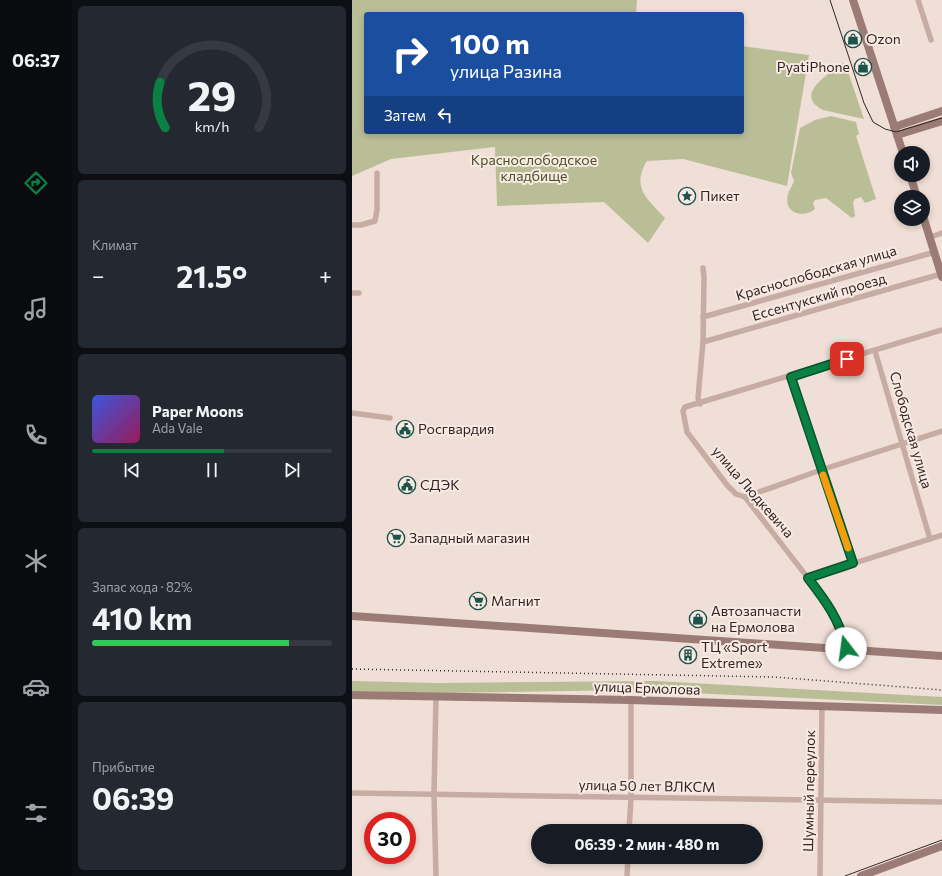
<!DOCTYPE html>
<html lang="ru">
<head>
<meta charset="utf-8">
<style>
	:root { --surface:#171b24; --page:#242831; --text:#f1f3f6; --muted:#9ea1a6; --line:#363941; --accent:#0b8043 }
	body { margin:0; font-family:Commissioner,sans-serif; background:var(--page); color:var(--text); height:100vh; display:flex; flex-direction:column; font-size:15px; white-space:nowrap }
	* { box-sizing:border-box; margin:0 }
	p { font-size:13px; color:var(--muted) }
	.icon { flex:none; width:22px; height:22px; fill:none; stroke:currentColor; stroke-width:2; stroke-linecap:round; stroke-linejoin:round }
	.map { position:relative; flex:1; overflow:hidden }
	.panel { display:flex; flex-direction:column; gap:6px; padding:6px; background:#0d0f14; width:280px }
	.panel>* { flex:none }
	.guide { position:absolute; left:12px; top:12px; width:380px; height:122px; border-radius:4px; box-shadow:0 2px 6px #0003; background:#1a4fa0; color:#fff; overflow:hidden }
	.controls { position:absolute; left:542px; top:146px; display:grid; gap:8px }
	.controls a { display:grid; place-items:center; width:36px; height:36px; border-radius:50%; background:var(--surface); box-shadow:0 2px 6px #0003; font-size:20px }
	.speed { position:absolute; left:12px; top:812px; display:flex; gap:8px; font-size:20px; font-weight:700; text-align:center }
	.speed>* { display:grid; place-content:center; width:52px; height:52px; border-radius:50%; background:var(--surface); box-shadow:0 2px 6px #0003; line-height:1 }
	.speed .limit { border:6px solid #d22; background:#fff; color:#111 }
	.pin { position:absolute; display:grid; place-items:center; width:34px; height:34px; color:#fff; margin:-17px; border-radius:8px; box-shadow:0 2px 6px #0006 }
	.me { position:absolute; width:44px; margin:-22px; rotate:345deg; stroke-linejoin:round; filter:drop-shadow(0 0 3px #0008) }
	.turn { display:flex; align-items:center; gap:14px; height:84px; padding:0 20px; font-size:18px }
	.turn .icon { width:52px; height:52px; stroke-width:2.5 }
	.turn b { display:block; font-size:28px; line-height:34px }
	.then { display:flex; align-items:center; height:38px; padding:0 20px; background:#0003; gap:8px; font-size:15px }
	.big { font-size:30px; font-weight:700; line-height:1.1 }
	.panel .tile { flex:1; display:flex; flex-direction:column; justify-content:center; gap:6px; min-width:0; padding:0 14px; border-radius:6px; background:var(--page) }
	.panel .dial { align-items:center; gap:0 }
	.dial svg { height:104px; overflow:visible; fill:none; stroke:var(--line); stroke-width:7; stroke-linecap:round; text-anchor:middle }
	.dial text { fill:var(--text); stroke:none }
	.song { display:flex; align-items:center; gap:12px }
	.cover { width:48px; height:48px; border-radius:6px; background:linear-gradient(135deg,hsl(230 70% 55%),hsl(330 70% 35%)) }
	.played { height:4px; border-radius:2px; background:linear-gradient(90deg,var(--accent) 55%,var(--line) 55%) }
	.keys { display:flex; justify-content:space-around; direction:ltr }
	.heat { display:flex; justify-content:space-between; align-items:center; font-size:22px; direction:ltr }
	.charge { height:6px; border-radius:3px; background:linear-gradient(90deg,#34c759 82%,var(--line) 0) }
	.trip { position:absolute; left:179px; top:824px; width:232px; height:40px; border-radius:20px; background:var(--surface); box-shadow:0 2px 6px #0003; font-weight:700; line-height:40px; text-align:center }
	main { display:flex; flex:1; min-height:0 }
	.dock { display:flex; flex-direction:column; width:72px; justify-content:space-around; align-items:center; background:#090b0e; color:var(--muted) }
	.dock .icon { width:28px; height:28px }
	.dock .current { color:var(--accent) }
	.dock b { font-size:18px; color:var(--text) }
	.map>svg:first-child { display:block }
	.green { fill:#b9be97 }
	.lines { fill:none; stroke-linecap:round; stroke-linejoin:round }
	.street { stroke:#c7aca3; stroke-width:5.5 }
	.secondary { stroke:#9b7b75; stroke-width:8 }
	.tram { stroke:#322625; stroke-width:1 }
	.rail { stroke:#322625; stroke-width:1.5; stroke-dasharray:1 3; stroke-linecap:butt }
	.route-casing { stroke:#07532c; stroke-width:10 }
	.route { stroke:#0b8043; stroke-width:7 }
	.slow { stroke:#f59e0b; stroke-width:7 }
	.labels { text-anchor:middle; stroke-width:4; stroke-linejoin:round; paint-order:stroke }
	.poi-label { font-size:14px; fill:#322625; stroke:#f8eae2; text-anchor:start }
	.park-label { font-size:14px; fill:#4a5029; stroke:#f8eae2 }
	.street-label { font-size:14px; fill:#322625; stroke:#f8eae2 }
</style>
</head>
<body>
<main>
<nav class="dock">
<b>06:37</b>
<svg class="icon current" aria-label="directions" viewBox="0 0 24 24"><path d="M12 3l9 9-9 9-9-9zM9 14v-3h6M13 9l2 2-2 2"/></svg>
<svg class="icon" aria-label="music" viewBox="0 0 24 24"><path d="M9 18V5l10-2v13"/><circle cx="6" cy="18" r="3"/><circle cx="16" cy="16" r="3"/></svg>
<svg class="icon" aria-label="phone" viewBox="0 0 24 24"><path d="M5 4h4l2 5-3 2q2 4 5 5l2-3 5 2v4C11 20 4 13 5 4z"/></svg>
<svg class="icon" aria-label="climate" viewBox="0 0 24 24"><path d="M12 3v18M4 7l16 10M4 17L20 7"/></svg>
<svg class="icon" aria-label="car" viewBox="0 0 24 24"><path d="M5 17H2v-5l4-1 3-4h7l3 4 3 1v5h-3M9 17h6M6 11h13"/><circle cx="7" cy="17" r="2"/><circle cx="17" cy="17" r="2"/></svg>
<svg class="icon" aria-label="filters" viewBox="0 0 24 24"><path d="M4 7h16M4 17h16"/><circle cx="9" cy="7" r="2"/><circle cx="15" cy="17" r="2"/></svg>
</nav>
<section class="panel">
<div class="tile dial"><svg viewBox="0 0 100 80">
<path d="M14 69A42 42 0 1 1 86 69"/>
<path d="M14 69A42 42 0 0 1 10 34" stroke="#0b8043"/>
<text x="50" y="56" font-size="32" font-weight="700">29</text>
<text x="50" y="72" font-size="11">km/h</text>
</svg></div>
<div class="tile"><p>Климат</p>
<div class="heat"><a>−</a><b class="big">21.5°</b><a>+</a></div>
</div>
<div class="tile">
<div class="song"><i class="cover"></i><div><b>Paper Moons</b><p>Ada Vale</p></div></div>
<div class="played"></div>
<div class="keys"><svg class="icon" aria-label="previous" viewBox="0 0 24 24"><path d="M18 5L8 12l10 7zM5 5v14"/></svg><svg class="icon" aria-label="pause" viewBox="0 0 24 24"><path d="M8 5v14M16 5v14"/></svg><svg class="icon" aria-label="next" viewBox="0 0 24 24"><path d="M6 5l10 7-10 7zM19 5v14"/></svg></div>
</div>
<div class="tile"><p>Запас хода · 82%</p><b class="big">410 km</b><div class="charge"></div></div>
<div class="tile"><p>Прибытие</p><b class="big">06:39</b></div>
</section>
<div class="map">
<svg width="590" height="876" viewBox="0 0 590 876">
	<rect width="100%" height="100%" fill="#f0dfd6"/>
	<!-- green -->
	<g class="green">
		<path d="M0 0H285L284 14H14V132H390V46L457 55 435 186 331 159 295 161C279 187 295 199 313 218L296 243 252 202 145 206 143 147 39 159 0 176Z"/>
		<path d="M493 63 512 119 471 110C450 99 461 86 475 75 480 70 485 64 493 63Z"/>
		<path d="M479 116 504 122 507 134 504 136 524 199 513 203 509 197 503 199 501 202 503 216 500 218 474 198 463 200 461 203 463 209C456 216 440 216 436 205 433 195 439 189 442 181L439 173 448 128 463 120Z"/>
		<path d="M0 681 86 683 304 681 590 697V705L278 690 89 693 0 691Z"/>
	</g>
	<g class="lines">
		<!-- street -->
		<g class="street">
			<path d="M566 0 579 40"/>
			<path d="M0 225H9L23 221 25 210V173"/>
			<path d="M578 237 590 233"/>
			<path d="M0 293H7"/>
			<path d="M351 317 583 252"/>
			<path d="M351 342 589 274"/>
			<path d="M523 351 578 539"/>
			<path d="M439 377 501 563"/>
			<path d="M348 404 346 398 351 342 352 277 351 268"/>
			<path d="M0 413 38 418"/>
			<path d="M393 497 469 470 590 431"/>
			<path d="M456 578 590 535"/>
			<path d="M495 648 491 633 480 609 393 497 384 494 375 485 335 432 331 411 333 407 590 330"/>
			<path d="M0 793 590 802"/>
			<path d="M277 831 279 798V700"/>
			<path d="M84 876 82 795 84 696"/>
			<path d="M275 876 276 857"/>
			<path d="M468 876 470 706"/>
		</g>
		<!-- secondary -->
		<g class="secondary">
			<path d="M501 0 551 153"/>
			<path d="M542 127 590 111"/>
			<path d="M545 135 590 121"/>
			<path d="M558 175 565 197"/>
			<path d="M571 216 590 277"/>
			<path d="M0 616 590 656"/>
			<path d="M0 695 279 700 590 710"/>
			<path d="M509 876 590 846"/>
		</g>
		<!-- tram -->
		<g class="tram">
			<path d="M478 0 512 103 521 122 533 129 544 132 590 118"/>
			<path d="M493 876 590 840"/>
		</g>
		<!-- rail -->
		<path class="rail" d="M0 669 422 677 590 690"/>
	</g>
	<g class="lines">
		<defs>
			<path id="route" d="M494 648C488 620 473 600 456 578L501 563 439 377 495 359"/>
		</defs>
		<!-- route casing -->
		<use href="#route" class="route-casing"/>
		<!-- route -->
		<use href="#route" class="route"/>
		<!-- slow -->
		<path class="slow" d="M471 475 496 548"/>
	</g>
	<!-- icons -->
	<defs>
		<symbol id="shop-ring" viewBox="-11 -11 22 22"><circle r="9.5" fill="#f8eae2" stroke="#1c534b" stroke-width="1.5"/><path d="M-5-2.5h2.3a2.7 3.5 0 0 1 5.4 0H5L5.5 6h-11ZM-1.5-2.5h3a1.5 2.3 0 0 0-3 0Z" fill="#1c534b"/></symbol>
		<symbol id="sight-ring" viewBox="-11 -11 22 22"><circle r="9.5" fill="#f8eae2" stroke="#1c534b" stroke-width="1.5"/><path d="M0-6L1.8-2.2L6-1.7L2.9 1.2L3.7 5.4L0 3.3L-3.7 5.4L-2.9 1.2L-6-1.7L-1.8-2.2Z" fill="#1c534b"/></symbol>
		<symbol id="civic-ring" viewBox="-11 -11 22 22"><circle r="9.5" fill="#f8eae2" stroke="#1c534b" stroke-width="1.5"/><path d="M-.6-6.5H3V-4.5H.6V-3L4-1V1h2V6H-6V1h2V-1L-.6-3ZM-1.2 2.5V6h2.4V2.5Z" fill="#1c534b"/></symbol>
		<symbol id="supermarket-ring" viewBox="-11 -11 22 22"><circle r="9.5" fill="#f8eae2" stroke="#1c534b" stroke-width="1.5"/><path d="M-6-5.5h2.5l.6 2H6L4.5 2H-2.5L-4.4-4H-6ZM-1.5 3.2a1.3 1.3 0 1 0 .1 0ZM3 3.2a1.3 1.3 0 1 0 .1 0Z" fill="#1c534b"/></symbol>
		<symbol id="building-ring" viewBox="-11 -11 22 22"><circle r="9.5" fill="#f8eae2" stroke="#1c534b" stroke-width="1.5"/><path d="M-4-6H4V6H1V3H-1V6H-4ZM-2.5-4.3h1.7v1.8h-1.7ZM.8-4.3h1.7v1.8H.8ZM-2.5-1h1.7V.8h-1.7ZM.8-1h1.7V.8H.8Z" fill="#1c534b"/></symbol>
	</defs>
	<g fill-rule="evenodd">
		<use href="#shop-ring" x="491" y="29" width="20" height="20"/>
		<use href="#shop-ring" x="501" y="57" width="20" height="20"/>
		<use href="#sight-ring" x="325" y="186" width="20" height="20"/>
		<use href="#civic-ring" x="43" y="419" width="20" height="20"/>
		<use href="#civic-ring" x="45" y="475" width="20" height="20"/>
		<use href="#supermarket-ring" x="34" y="528" width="20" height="20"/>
		<use href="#supermarket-ring" x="116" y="591" width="20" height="20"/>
		<use href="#shop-ring" x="336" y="609" width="20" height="20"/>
		<use href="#building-ring" x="326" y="645" width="20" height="20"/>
	</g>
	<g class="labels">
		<!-- poi labels -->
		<g class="poi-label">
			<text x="514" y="44">Ozon</text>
			<text x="498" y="72" text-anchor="end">PyatiPhone</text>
			<text x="348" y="201">Пикет</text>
			<text x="66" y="434">Росгвардия</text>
			<text x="68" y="490">СДЭК</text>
			<text x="57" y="543">Западный магазин</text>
			<text x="139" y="606">Магнит</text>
			<text x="359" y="616">Автозапчасти<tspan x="359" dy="16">на Ермолова</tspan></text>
			<text x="349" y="652">ТЦ «Sport<tspan x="349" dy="16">Extreme»</tspan></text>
		</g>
		<!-- park labels -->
		<g class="park-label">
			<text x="182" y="165">Краснослободское<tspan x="182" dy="16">кладбище</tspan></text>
		</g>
		<!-- street labels -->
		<g class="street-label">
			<text transform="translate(464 273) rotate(-16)" y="5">Краснослободская улица</text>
			<text transform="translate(467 297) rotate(-16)" y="5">Ессентукский проезд</text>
			<text transform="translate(559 430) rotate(74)" y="5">Слободская улица</text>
			<text transform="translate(401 492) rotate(49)" y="5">улица Людкевича</text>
			<text transform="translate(295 688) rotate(2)" y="5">улица Ермолова</text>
			<text transform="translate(295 786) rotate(1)" y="5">улица 50 лет ВЛКСМ</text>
			<text transform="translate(457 791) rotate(-89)" y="5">Шумный переулок</text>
		</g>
	</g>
</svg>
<div class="controls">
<a><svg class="icon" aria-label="sound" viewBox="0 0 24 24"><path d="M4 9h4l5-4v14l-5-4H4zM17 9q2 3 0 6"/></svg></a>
<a><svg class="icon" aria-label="layers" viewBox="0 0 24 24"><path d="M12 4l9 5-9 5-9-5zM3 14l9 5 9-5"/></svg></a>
</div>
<div class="speed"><div class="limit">30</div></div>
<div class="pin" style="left:495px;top:359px;background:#d93025"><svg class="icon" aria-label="arrive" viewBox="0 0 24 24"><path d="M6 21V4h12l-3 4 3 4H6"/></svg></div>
<svg class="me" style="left:494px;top:648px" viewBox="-20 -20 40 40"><circle r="19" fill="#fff"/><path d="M0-13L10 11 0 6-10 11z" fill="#0b8043"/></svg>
<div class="trip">06:39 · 2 мин · 480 m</div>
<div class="guide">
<div class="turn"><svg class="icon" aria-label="right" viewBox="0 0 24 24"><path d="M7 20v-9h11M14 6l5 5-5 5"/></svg><div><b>100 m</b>улица Разина</div></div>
<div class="then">Затем<svg class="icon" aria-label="left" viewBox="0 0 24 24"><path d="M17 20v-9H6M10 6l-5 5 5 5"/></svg></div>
</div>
</div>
</main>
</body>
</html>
